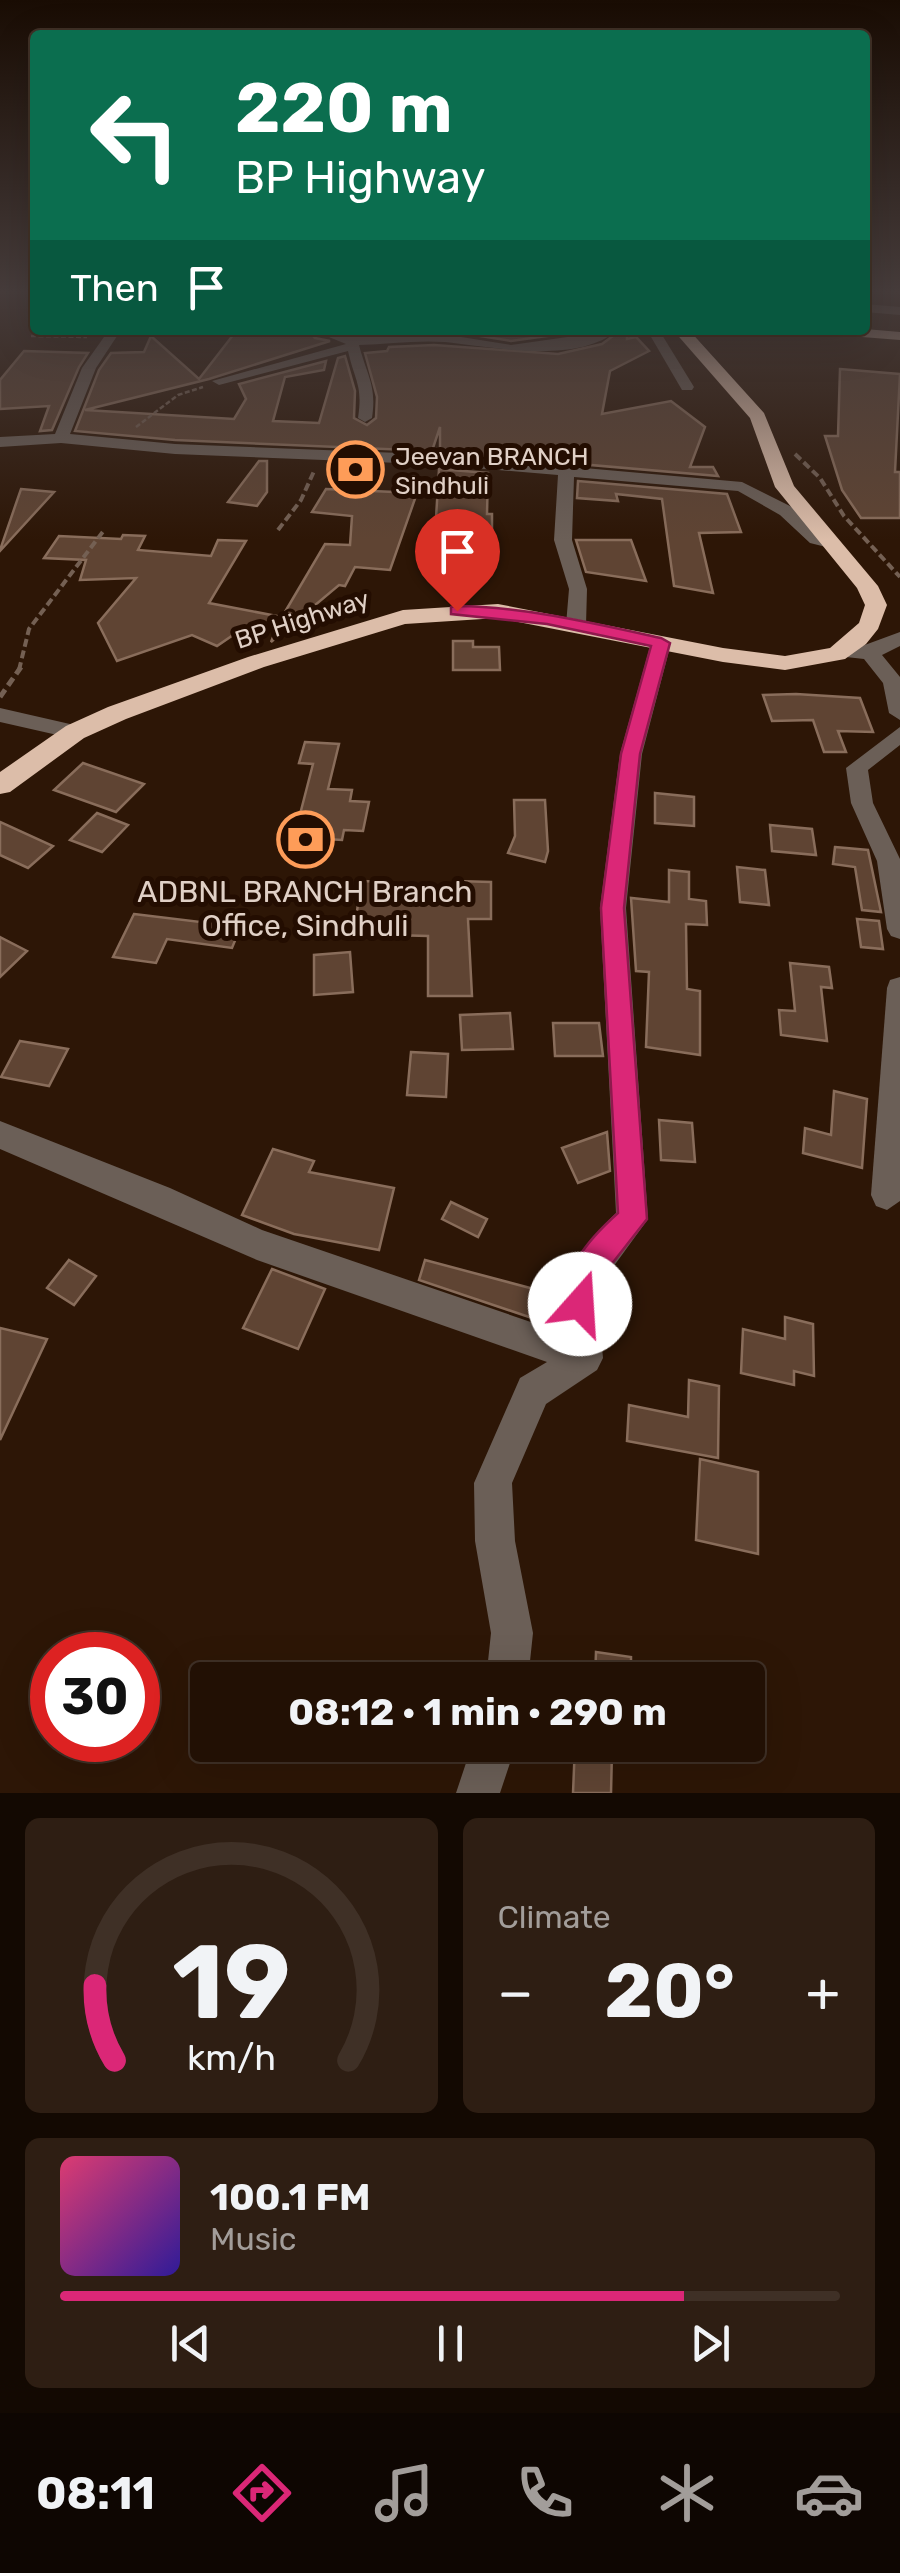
<!DOCTYPE html>
<html lang="en">
<head>
<meta charset="utf-8">
<style>
	:root { --surface:#221004; --page:#2e1e13; --text:#f1f3f6; --muted:#a29d9a; --line:#3f3026; --accent:#db2777 }
	body { margin:0; font-family:Rubik,sans-serif; background:var(--page); color:var(--text); height:100vh; display:flex; flex-direction:column; font-size:38px; white-space:nowrap }
	* { box-sizing:border-box; margin:0 }
	p { font-size:32px; color:var(--muted) }
	.icon { flex:none; width:55px; height:55px; fill:none; stroke:currentColor; stroke-width:2; stroke-linecap:round; stroke-linejoin:round }
	.map { position:relative; height:1793px; overflow:hidden }
	.details { display:flex; flex-direction:column; gap:25px; padding:25px; background:#130902; flex:1 }
	.details>* { flex:none }
	.top-card { position:absolute; left:30px; top:30px; width:840px; height:305px; border-radius:10px; box-shadow:0 10px 40px #0002,0 0 0 2px var(--line); background:#0b6e4f; color:#fff; overflow:hidden }
	.speed { position:absolute; left:30px; top:1632px; display:flex; gap:20px; font-size:50px; font-weight:700; text-align:center }
	.speed>* { display:grid; place-content:center; width:130px; height:130px; border-radius:50%; background:var(--surface); box-shadow:0 10px 40px #0002,0 0 0 2px var(--line); line-height:1 }
	.speed .limit { border:15px solid #d22; background:#fff; color:#111 }
	.pin { position:absolute; display:grid; place-items:center; width:85px; height:85px; color:#fff; margin:-102px -42px; border-radius:50% 50% 50% 0; rotate:-45deg; box-shadow:0 0 10px #0007 }
	.pin .icon { rotate:45deg }
	.me { position:absolute; width:110px; margin:-55px; rotate:19deg; stroke-linejoin:round; filter:drop-shadow(0 0 8px #0008) }
	.turn { display:flex; align-items:center; gap:35px; height:210px; padding:0 40px; font-size:45px }
	.turn .icon { width:130px; height:130px; stroke-width:2.5 }
	.turn b { display:block; font-size:70px; line-height:85px }
	.then { display:flex; align-items:center; height:95px; padding:0 40px; background:#0003; gap:20px; font-size:38px }
	.big { font-size:75px; font-weight:700; line-height:1.1 }
	.details .widget { flex:1; display:flex; flex-direction:column; justify-content:center; gap:15px; min-width:0; padding:0 35px; border-radius:15px; background:var(--page) }
	.details .dial { align-items:center; gap:0 }
	.dial svg { height:260px; overflow:visible; fill:none; stroke:var(--line); stroke-width:7; stroke-linecap:round; text-anchor:middle }
	.dial text { fill:var(--text); stroke:none }
	.song { display:flex; align-items:center; gap:30px }
	.cover { width:120px; height:120px; border-radius:15px; background:linear-gradient(135deg,hsl(340 70% 55%),hsl(250 70% 35%)) }
	.played { height:10px; border-radius:5px; background:linear-gradient(90deg,var(--accent) 80%,var(--line) 80%) }
	.keys { display:flex; justify-content:space-around; direction:ltr }
	.heat { display:flex; justify-content:space-between; align-items:center; font-size:55px; direction:ltr }
	.details .tiles { flex:1; display:grid; gap:25px; grid-template-columns:1fr 1fr }
	.widget:last-child { grid-column:span 2 }
	.trip { position:absolute; left:190px; top:1662px; width:575px; height:100px; border-radius:10px; background:var(--surface); box-shadow:0 10px 40px #0002,0 0 0 2px var(--line); font-weight:700; line-height:100px; text-align:center }
	.menu { display:flex; height:160px; justify-content:space-around; align-items:center; background:#0e0602; color:var(--muted) }
	.menu .icon { width:70px; height:70px }
	.menu .selected { color:var(--accent) }
	.menu b { font-size:45px; color:var(--text) }
	.map>svg:first-child { display:block }
	.building { fill:#5f4433; stroke:#896d5b; stroke-width:2.5 }
	.lines { fill:none; stroke-linecap:round; stroke-linejoin:round }
	.path-far2 { stroke:#746053; stroke-width:2.5; stroke-dasharray:5 2.5; stroke-linecap:butt }
	.path-far1 { stroke:#746053; stroke-width:4; stroke-dasharray:8 4; stroke-linecap:butt }
	.path { stroke:#746053; stroke-width:5; stroke-dasharray:9 5; stroke-linecap:butt }
	.minor { fill:#6b5f57; fill-rule:evenodd }
	.major { fill:#bca292; fill-rule:evenodd }
	.highway { fill:#dcbda9; fill-rule:evenodd }
	.route { fill:#db2777; stroke:#8e194d; stroke-width:2.5 }
	.labels { text-anchor:middle; stroke-width:10; stroke-linejoin:round; paint-order:stroke }
	.far-poi-label { font-size:25px; fill:#e0d0c6; stroke:#230d01; text-anchor:start }
	.far-street-label { font-size:25px; fill:#e0d0c6; stroke:#230d01 }
	.poi-label { font-size:30px; fill:#e0d0c6; stroke:#230d01 }
</style>
</head>
<body>
<div class="map">
<svg width="900" height="1793" viewBox="0 0 900 1793">
	<rect width="100%" height="100%" fill="#2d1606"/>
	<!-- building -->
	<g class="building">
		<path d="M237 330 309 331 315 338 330 341 209 379 85 410 234 419 246 399 239 384 326 361 324 370 285 377 273 421 319 423 338 358 345 356 355 391 354 418 367 425 376 418 377 397 365 353 387 351 389 347 434 345 558 354 602 344 621 330H627V339L636 337 649 351 610 371 602 414 671 401 705 427 690 467H713L718 476 440 452V427L432 451 175 440 75 431 99 370 111 353 144 352 151 336 199 379Z"/>
		<path d="M413 330H590L511 341 443 330Z"/>
		<path d="M24 351 88 353 79 367 52 430 40 431 49 406 0 409V380Z"/>
		<path d="M840 369 900 374 895 472H900V518H861L842 490 825 436H838Z"/>
		<path d="M259 461H267V492L257 506 228 502Z"/>
		<path d="M439 469 488 473 487 514H492V555H455V567H433Z"/>
		<path d="M578 481 727 494 741 532 699 533 713 593 674 586 662 499 616 494 618 501 577 498Z"/>
		<path d="M21 489 54 492 0 551V550Z"/>
		<path d="M326 489 417 493 390 570 355 567 345 586 339 585 271 642 281 618 250 637 239 631 217 646 192 635 117 661 98 623 136 578 80 580 86 560 44 558 59 536 121 539 123 535 145 536 138 550 211 556 218 540 246 541 209 603 282 617 325 544 350 545 352 516 312 512Z"/>
		<path d="M576 540H631L646 581 586 572Z"/>
		<path d="M453 641H473V647H499L500 670H453Z"/>
		<path d="M796 694 860 698 873 732 838 731 846 752H824L813 720 772 721 763 695Z"/>
		<path d="M305 742 339 744 328 789 352 790 350 801 369 802 363 831 344 830 342 840 310 838 313 827 297 826 313 764 299 763Z"/>
		<path d="M83 763 144 784 116 812 54 790Z"/>
		<path d="M655 793 694 797V826L655 823Z"/>
		<path d="M514 800H545L548 851 545 862 508 853 515 836Z"/>
		<path d="M97 813 128 825 102 852 70 840Z"/>
		<path d="M0 822 53 846 28 868 0 855Z"/>
		<path d="M770 825 812 829 816 855 772 851Z"/>
		<path d="M835 847 868 850 881 912 862 910 855 867 833 864Z"/>
		<path d="M737 867 765 870 769 905 740 902Z"/>
		<path d="M669 870 689 872V899L706 901 707 925 686 924 687 989 700 991V1055L646 1047 649 972 636 971 631 898 669 902Z"/>
		<path d="M361 881 389 882 388 892 456 895 457 881 491 882V919H468L472 996H428V936L354 934Z"/>
		<path d="M134 914 200 922 203 916 243 921 232 948 167 939 156 963 113 957Z"/>
		<path d="M857 919 879 921 883 949 861 947Z"/>
		<path d="M0 937 27 951 0 977Z"/>
		<path d="M350 952 353 992 314 995V955Z"/>
		<path d="M790 963 829 967 832 988 821 987 827 1041 781 1035 779 1010 795 1011Z"/>
		<path d="M510 1013 513 1049 462 1050 460 1015Z"/>
		<path d="M553 1023H599L603 1056H555Z"/>
		<path d="M20 1041 68 1049 49 1086 1 1077Z"/>
		<path d="M411 1052 448 1054 446 1097 407 1095Z"/>
		<path d="M834 1091 867 1099 862 1168 803 1153 805 1128 831 1135Z"/>
		<path d="M659 1120 692 1123 695 1162 661 1160Z"/>
		<path d="M607 1132 610 1171 578 1183 562 1148Z"/>
		<path d="M273 1149 314 1161 309 1172 394 1188 379 1250 294 1234 242 1215Z"/>
		<path d="M451 1202 487 1219 478 1237 442 1219Z"/>
		<path d="M69 1260 96 1276 74 1305 47 1288Z"/>
		<path d="M425 1260 564 1297 562 1322 529 1317 419 1280Z"/>
		<path d="M272 1269 325 1289 298 1349 243 1328Z"/>
		<path d="M785 1317 813 1324 814 1376 794 1371V1385L741 1373 743 1329 785 1339Z"/>
		<path d="M0 1328 47 1339 0 1440Z"/>
		<path d="M689 1380 719 1386 718 1458 627 1441 629 1405 688 1417Z"/>
		<path d="M700 1459 758 1472V1554L696 1540Z"/>
		<path d="M596 1652 631 1657V1680H595Z"/>
		<path d="M575 1745 612 1751 611 1793H573Z"/>
	</g>
	<g class="lines">
		<!-- path-far2 -->
		<g class="path-far2">
			<path d="M31 336 87 337"/>
			<path d="M136 427 178 395 203 387"/>
		</g>
		<!-- path-far1 -->
		<g class="path-far1">
			<path d="M795 454 820 478 844 516 900 577"/>
			<path d="M278 530 301 500 315 469"/>
			<path d="M19 670 29 629 105 529"/>
		</g>
		<!-- path -->
		<path class="path" d="M0 697 21 667"/>
		<!-- minor -->
		<g class="minor">
			<path d="M865 304 900 307V315L865 312Z"/>
			<path d="M109 330H121L96 368 70 434 175 444 425 454 742 482 792 507 822 535 839 543 830 548 810 543 780 515 738 491 574 477 572 540 587 589 586 625 576 631 566 625 569 589 554 540 558 475 425 464 175 454 61 443 0 447V437L55 434 82 368Z"/>
			<path d="M312 330H331L353 337 442 334 511 345 617 330C578 365 492 347 445 342 417 340 387 344 359 345 367 376 377 385 372 418L365 422 358 418C363 385 355 382 348 351L219 385 212 381 346 344Z"/>
			<path d="M647 330H659L694 387 692 390H682Z"/>
			<path d="M900 632V646L882 655 900 677V720L889 713 883 683 864 659 846 657 843 653Z"/>
			<path d="M661 637 671 643 642 754 626 908 648 1219 603 1281 599 1313 603 1358 597 1370 546 1404 512 1483 515 1541 533 1633 528 1680H486L491 1633 475 1541 474 1483 520 1378 547 1362 257 1260 0 1149V1121L170 1188 262 1230 566 1334C564 1283 579 1248 616 1213L600 908 620 754 651 643Z"/>
			<path d="M0 708 83 727 86 732 75 739 0 722Z"/>
			<path d="M900 727V745L868 770 873 803 900 859V939L891 936 887 929 877 861 851 803 846 768Z"/>
			<path d="M900 977V1201L887 1210 876 1206 871 1195 887 988 890 980Z"/>
			<path d="M472 1745H516L500 1793H456Z"/>
		</g>
		<!-- major -->
		<path class="major" d="M865 329 900 332V340L824 334 818 330Z"/>
		<!-- highway -->
		<path class="highway" d="M673 330H689L764 413 794 486 878 586 887 605 878 629 866 644 845 659 785 670 723 662 498 618 405 624 264 667 126 719 84 738 10 792 0 794V772L66 726 108 707 248 657 403 610 498 604 723 648 785 656 830 648 859 623 865 605 857 588 775 487 750 418Z"/>
	</g>
	<!-- sky -->
	<linearGradient id="sky" x2="0" y2="1"><stop stop-color="#190c03"/><stop offset="0.54" stop-color="#463c3b"/><stop offset="1" stop-color="#463c3b" stop-opacity="0"/></linearGradient>
	<rect width="900" height="540" fill="url(#sky)"/>
	<!-- route -->
	<path class="route" d="M457 606C526 607 593 623 661 638L670 643 640 754 624 908 647 1219 600 1279 591 1315 580 1319 570 1315C554 1276 591 1237 618 1213L601 908 621 754 651 646 547 624 451 614V607Z"/>
	<!-- icons -->
	<defs>
		<symbol id="bank-ring" viewBox="-11 -11 22 22"><circle r="9.5" fill="#230d01" stroke="#fe9c58" stroke-width="1.5"/><path d="M-6-4H6V4H-6ZM0-2.3a2.3 2.3 0 1 0 0 4.6a2.3 2.3 0 1 0 0-4.6Z" fill="#fe9c58"/></symbol>
	</defs>
	<g fill-rule="evenodd">
		<use href="#bank-ring" x="324" y="438" width="63" height="63"/>
		<use href="#bank-ring" x="274" y="808" width="63" height="63"/>
	</g>
	<g class="labels">
		<!-- far-poi labels -->
		<g class="far-poi-label">
			<text x="395" y="465">Jeevan BRANCH<tspan x="395" dy="29">Sindhuli</tspan></text>
		</g>
		<!-- far-street labels -->
		<g class="far-street-label">
			<text transform="translate(302 619) rotate(-18)" y="9">BP Highway</text>
		</g>
		<!-- poi labels -->
		<g class="poi-label">
			<text x="305" y="902">ADBNL BRANCH Branch<tspan x="305" dy="34">Office, Sindhuli</tspan></text>
		</g>
	</g>
</svg>
<div class="speed"><div class="limit">30</div></div>
<div class="pin" style="left:457px;top:611px;background:#d93025"><svg class="icon" aria-label="arrive" viewBox="0 0 24 24"><path d="M6 21V4h12l-3 4 3 4H6"/></svg></div>
<svg class="me" style="left:580px;top:1304px" viewBox="-20 -20 40 40"><circle r="19" fill="#fff"/><path d="M0-13L10 11 0 6-10 11z" fill="#db2777"/></svg>
<div class="trip">08:12 · 1 min · 290 m</div>
<div class="top-card">
<div class="turn"><svg class="icon" aria-label="left" viewBox="0 0 24 24"><path d="M17 20v-9H6M10 6l-5 5 5 5"/></svg><div><b>220 m</b>BP Highway</div></div>
<div class="then">Then<svg class="icon" aria-label="arrive" viewBox="0 0 24 24"><path d="M6 21V4h12l-3 4 3 4H6"/></svg></div>
</div>
</div>
<section class="details">
<div class="tiles">
<div class="widget dial"><svg viewBox="0 0 100 80">
<path d="M14 69A42 42 0 1 1 86 69"/>
<path d="M14 69A42 42 0 0 1 8 46" stroke="#db2777"/>
<text x="50" y="56" font-size="32" font-weight="700">19</text>
<text x="50" y="72" font-size="11">km/h</text>
</svg></div>
<div class="widget"><p>Climate</p>
<div class="heat"><a>−</a><b class="big">20°</b><a>+</a></div>
</div>
<div class="widget">
<div class="song"><i class="cover"></i><div><b>100.1 FM</b><p>Music</p></div></div>
<div class="played"></div>
<div class="keys"><svg class="icon" aria-label="previous" viewBox="0 0 24 24"><path d="M18 5L8 12l10 7zM5 5v14"/></svg><svg class="icon" aria-label="pause" viewBox="0 0 24 24"><path d="M8 5v14M16 5v14"/></svg><svg class="icon" aria-label="next" viewBox="0 0 24 24"><path d="M6 5l10 7-10 7zM19 5v14"/></svg></div>
</div>
</div>
</section>
<nav class="menu">
<b>08:11</b>
<svg class="icon selected" aria-label="directions" viewBox="0 0 24 24"><path d="M12 3l9 9-9 9-9-9zM9 14v-3h6M13 9l2 2-2 2"/></svg>
<svg class="icon" aria-label="music" viewBox="0 0 24 24"><path d="M9 18V5l10-2v13"/><circle cx="6" cy="18" r="3"/><circle cx="16" cy="16" r="3"/></svg>
<svg class="icon" aria-label="phone" viewBox="0 0 24 24"><path d="M5 4h4l2 5-3 2q2 4 5 5l2-3 5 2v4C11 20 4 13 5 4z"/></svg>
<svg class="icon" aria-label="climate" viewBox="0 0 24 24"><path d="M12 3v18M4 7l16 10M4 17L20 7"/></svg>
<svg class="icon" aria-label="car" viewBox="0 0 24 24"><path d="M5 17H2v-5l4-1 3-4h7l3 4 3 1v5h-3M9 17h6M6 11h13"/><circle cx="7" cy="17" r="2"/><circle cx="17" cy="17" r="2"/></svg>
</nav>
</body>
</html>
